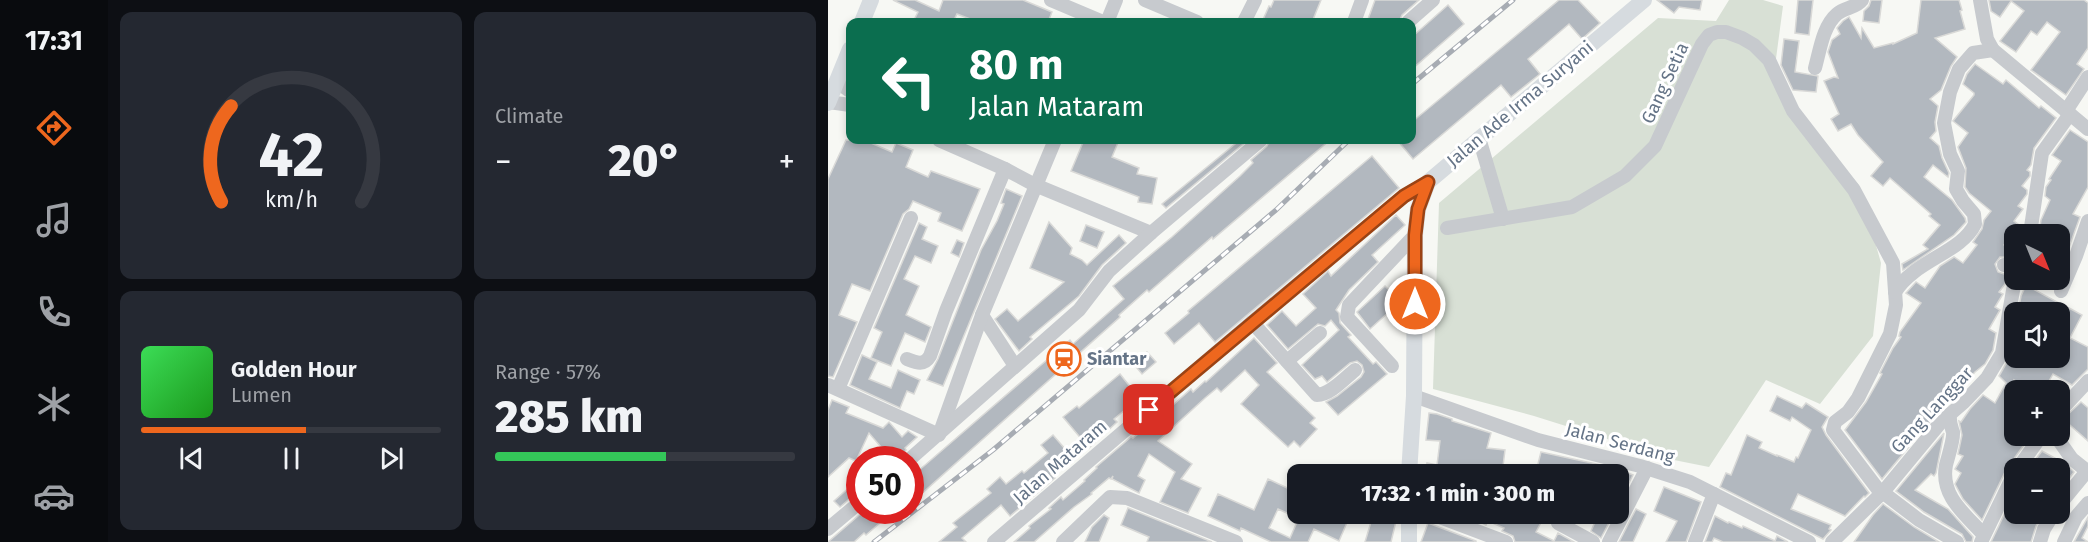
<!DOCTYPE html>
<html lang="en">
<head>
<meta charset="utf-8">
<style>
	:root { --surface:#171b24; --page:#242831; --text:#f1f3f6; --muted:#9ea1a6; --line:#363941; --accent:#ee671e }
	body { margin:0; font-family:"Fira Sans",sans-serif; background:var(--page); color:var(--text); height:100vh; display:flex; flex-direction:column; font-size:22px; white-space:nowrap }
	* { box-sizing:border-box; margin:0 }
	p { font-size:20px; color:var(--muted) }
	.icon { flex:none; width:33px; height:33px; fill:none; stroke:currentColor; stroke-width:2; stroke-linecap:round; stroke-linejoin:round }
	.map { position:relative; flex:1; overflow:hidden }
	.side { display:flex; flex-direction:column; gap:12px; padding:12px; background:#0d0f14; width:720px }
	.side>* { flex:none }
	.hud { position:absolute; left:18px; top:18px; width:570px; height:126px; border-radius:12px; box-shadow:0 3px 9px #0003; background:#0b6e4f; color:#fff; overflow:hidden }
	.needle { width:39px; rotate:137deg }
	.controls { position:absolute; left:1176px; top:224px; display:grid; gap:12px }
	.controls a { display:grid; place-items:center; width:66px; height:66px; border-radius:12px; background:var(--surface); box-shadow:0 3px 9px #0003; font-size:30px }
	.speed { position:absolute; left:18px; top:446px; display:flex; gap:12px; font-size:30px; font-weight:700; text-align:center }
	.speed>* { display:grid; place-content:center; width:78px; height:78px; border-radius:50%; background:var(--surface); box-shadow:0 3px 9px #0003; line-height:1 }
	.speed .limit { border:9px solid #d22; background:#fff; color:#111 }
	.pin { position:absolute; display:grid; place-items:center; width:51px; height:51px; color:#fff; margin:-26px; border-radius:12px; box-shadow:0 3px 9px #0006 }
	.me { position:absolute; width:66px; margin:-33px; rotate:0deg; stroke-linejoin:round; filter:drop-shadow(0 0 4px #0008) }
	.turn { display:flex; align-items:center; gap:21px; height:126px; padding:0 24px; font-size:27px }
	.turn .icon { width:78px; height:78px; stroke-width:2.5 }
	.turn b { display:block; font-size:42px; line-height:51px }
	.big { font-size:45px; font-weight:800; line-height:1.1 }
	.side .widget { flex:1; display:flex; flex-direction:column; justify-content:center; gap:9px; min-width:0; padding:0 21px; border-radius:12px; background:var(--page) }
	.side .dial { align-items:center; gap:0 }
	.dial svg { height:156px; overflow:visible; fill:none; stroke:var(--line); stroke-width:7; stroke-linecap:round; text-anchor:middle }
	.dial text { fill:var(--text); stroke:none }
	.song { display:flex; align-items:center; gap:18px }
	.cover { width:72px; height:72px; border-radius:9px; background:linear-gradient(135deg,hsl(130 70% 55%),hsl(120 70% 35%)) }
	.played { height:6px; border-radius:3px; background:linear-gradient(90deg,var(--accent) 55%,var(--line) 55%) }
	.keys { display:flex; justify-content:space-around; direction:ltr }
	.heat { display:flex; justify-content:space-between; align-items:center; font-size:33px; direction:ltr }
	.charge { height:9px; border-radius:4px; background:linear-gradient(90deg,#34c759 57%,var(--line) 0) }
	.side .tiles { flex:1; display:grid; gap:12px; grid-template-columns:repeat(2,1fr) }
	.trip { position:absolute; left:459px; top:464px; width:342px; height:60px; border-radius:12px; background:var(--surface); box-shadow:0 3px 9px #0003; font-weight:800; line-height:60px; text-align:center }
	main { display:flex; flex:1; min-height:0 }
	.tab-bar { display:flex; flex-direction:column; width:108px; justify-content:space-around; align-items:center; background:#090b0e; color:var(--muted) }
	.tab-bar .icon { width:42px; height:42px }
	.tab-bar .active { color:var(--accent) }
	.tab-bar b { font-size:27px; color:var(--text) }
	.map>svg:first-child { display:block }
	.green { fill:#d8e0d5 }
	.building { fill:#b2b8bf; stroke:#d9d9d7; stroke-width:1.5 }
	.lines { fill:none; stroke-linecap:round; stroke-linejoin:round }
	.minor { stroke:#c7cace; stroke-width:14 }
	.major { stroke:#d6dbdf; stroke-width:16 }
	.rail-casing { stroke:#a7acb3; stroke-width:5 }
	.rail { stroke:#fff; stroke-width:3; stroke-dasharray:9; stroke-linecap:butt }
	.route-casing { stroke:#9b4314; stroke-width:15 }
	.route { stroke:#ee671e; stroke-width:10 }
	.labels { text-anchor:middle; stroke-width:6; stroke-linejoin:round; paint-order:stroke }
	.street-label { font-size:18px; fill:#657487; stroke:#fff }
	.poi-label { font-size:18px; font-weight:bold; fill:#657487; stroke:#fff; text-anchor:start }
</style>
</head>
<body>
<main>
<nav class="tab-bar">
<b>17:31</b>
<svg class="icon active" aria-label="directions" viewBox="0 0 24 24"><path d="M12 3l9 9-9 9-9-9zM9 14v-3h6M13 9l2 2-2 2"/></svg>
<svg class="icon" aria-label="music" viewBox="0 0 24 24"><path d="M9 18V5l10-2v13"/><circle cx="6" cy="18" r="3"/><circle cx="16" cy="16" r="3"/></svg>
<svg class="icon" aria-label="phone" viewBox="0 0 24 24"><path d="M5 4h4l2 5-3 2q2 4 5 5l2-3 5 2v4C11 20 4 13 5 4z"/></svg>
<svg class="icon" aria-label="climate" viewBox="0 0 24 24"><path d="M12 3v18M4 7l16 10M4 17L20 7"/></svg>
<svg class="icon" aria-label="car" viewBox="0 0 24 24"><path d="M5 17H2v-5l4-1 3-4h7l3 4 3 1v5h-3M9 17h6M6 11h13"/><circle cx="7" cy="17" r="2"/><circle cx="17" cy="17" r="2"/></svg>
</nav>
<section class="side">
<div class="tiles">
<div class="widget dial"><svg viewBox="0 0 100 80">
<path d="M14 69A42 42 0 1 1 86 69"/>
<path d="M14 69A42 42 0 0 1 19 20" stroke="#ee671e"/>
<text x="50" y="56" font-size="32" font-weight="700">42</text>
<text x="50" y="72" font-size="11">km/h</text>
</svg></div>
<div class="widget"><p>Climate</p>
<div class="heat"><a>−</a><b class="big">20°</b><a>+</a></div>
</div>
<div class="widget">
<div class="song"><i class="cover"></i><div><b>Golden Hour</b><p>Lumen</p></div></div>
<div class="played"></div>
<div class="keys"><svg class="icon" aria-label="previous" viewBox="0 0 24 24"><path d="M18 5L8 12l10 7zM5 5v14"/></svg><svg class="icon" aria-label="pause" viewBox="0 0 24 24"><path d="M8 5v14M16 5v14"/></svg><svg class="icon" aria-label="next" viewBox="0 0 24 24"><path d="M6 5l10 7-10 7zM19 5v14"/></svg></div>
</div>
<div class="widget"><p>Range · 57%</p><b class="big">285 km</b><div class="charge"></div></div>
</div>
</section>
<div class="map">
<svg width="1260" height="542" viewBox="0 0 1260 542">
	<rect width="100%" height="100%" fill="#f7f8f4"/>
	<!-- green -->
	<path class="green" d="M901 0H935L955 6 945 81 985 131 1031 185 1053 263 1045 336 992 404 938 380 881 467 846 460 706 416 605 389 611 203 830 18 888 21Z"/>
	<!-- building -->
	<g class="building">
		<path d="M65 0H87L111 11 115 0H195L224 12 220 22H150L129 14 125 22H85L90 12Z"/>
		<path d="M446 0H493L484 22H434L441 6 443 7Z"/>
		<path d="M547 0H591L574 15 571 22H539Z"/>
		<path d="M731 0H750L772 23 754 39 741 24 700 59 712 74 683 97 673 85 585 159 569 140H584V122Z"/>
		<path d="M829 0H874L872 10 851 7 846 13Z"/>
		<path d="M970 0H985L981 35 967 33Z"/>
		<path d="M1043 0H1054L1051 23 1035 21 1036 11 1041 6Z"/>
		<path d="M1093 0H1131L1134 10 1132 11 1137 29 1107 38 1129 57 1123 66 1113 90 1102 99 1110 106 1107 122 1108 131 1102 138 1111 146 1114 158 1121 173 1120 177 1105 165 1096 177 1124 200 1137 218 1138 222 1126 235 1075 270 1074 264 1100 249 1095 245 1112 225 1101 216 1103 214 1062 178 1055 186 1043 176 1055 162 1030 135 1023 124 1010 131 1003 119 1011 114 996 81 1006 77 1010 78 1000 52 1004 40 1012 34 1009 28 1015 21 1021 17 1033 38 1034 28 1046 48 1065 43V44L1089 33Z"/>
		<path d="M1161 0H1256L1260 3V48L1249 64 1256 69 1238 95 1203 70 1232 32 1219 22 1209 35 1203 31 1188 52 1172 41 1196 11 1183 1 1172 17 1163 11Z"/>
		<path d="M620 5 636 24 584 69V37Z"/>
		<path d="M956 39 971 41 967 72 990 76 988 92 965 90 953 65Z"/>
		<path d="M1147 64 1175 84 1178 80 1211 108 1213 106 1228 118 1206 148 1203 165 1199 170 1202 172V176L1194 186 1199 190V194L1190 206 1195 209 1186 221 1191 225 1176 245 1186 254 1184 257H1172L1167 264 1170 272 1179 275 1177 284 1171 292 1175 294 1167 307 1172 310 1161 329 1168 333 1165 350 1157 364 1147 372 1123 399 1120 397 1110 412 1054 479 1017 430 1038 402 1054 374 1052 373 1065 348 1073 337 1071 336 1072 332 1093 303 1078 293 1088 282 1097 288 1112 266 1126 257 1135 263 1149 245 1145 242 1154 229 1156 220 1163 211 1141 193 1137 187 1138 168 1130 147 1140 133 1125 121 1146 95V93L1135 84 1139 74Z"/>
		<path d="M1242 130 1260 142V187L1245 214 1252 217 1232 272V234H1211L1213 220 1222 200 1217 196 1218 187 1223 180 1221 179 1233 161 1224 155Z"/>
		<path d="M18 140H36L64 152 68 143 85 150 78 167 100 177 103 171 152 189 134 231 110 221 113 213 85 201 81 209 75 214 42 291 24 284 11 315 29 322 5 377 0 376V179Z"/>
		<path d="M256 140H291L284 157 311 168 309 174 329 178 324 204 310 202 311 197 243 171Z"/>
		<path d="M412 140H420L338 208 334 204Z"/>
		<path d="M442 140H502L385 239 384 237 321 292 319 290 291 315 292 317 82 504V478L242 340 245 344 296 299 285 286 344 237 412 176 425 163 423 160 439 146Z"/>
		<path d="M544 156 571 188 387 342 371 323 346 344 337 333 361 313 360 311Z"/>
		<path d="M178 189 194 196 115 386 99 380 110 359 153 250 169 221 176 204 173 203Z"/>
		<path d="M568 215 577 225 544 255 550 262 521 290 508 310 511 313 512 323 523 335 520 337 545 364 548 362 559 374 510 415 498 402 509 396 533 377 536 372 534 365 529 361 522 363 499 382 494 376 487 379 474 365 511 330 503 320 497 326 490 324 460 349 439 325 454 311 468 326 488 308 475 294 500 271 503 276Z"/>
		<path d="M221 222 244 248 242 254 254 260 259 265 291 235 298 243 274 265 251 296 202 337 204 339 191 351 167 319 179 309 190 321 236 282 202 268Z"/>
		<path d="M91 223 99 227 94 239 110 246 103 263 87 256 76 279 91 286 78 315 103 327 97 342 77 333 63 366 43 358 54 332 46 328Z"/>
		<path d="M258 225 276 232 269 248 252 241Z"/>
		<path d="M129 240 136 243 131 257 123 253Z"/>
		<path d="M1198 285 1231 303 1228 312H1190L1193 296Z"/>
		<path d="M557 286 572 302 542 329 529 312Z"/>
		<path d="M1241 308 1254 315 1242 338 1260 347V369L1244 385 1225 374 1216 390 1201 388 1186 380V435H1203L1178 470 1154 520 1135 499 1127 484 1133 473 1127 469 1135 456 1130 454 1134 435 1131 421 1133 422 1142 409 1155 395 1167 403 1178 383 1171 376 1182 357 1186 334V357H1232V331Z"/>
		<path d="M426 338 449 363 439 372 487 418 482 423 489 429 472 447 466 441 460 447 413 404 431 385 417 370 393 392 389 388 377 398 330 441 364 464 353 479 373 488 360 513 332 502 347 472 321 454 310 476 317 480 311 493 284 479 285 476 283 479 281 478 263 493 264 494 246 507 206 542H186L202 528 201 526 223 509 221 508 233 497 235 500 257 481 256 480 269 468 268 467 303 437 305 438 336 413 363 389 365 392 377 381 378 382Z"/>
		<path d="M319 352 328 362 314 374 305 363Z"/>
		<path d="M34 355 49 362 41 379 63 388 70 370 92 380 86 394 79 391 72 408 22 385Z"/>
		<path d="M292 374 311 398 286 419 289 422 261 448 235 417 249 406 251 408Z"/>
		<path d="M949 396 974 408 978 403 1000 417 994 427 998 435 1041 493 1037 497 1036 496 1017 516 970 494 963 509 1003 525 1001 529 1003 530 995 539 892 487 898 473 903 475 919 435 934 442 931 448 949 456V455L966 462 968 457 970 458 983 430 964 417 962 421 942 411Z"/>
		<path d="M4 400 21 407 18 413 55 428 61 422 74 437 80 431 89 437 77 448 78 450 71 459H53L59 454 41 433 28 461 21 458 0 477V410Z"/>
		<path d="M1253 402 1260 408V441L1235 419Z"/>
		<path d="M601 413 609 414 624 419V421L663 433 659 448 677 450 674 474H597L599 463 609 465 612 441 598 440Z"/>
		<path d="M1116 433 1108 473 1106 476 1103 474 1087 490 1120 509 1145 537 1144 542H1138L1134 534 1096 512 1068 491Z"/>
		<path d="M225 435 244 457 223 474 227 478 182 516 173 505 134 538 138 542H111L129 527 125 523 163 493 159 489 172 477 178 484 194 471 196 473 220 453 213 445Z"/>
		<path d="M1214 451 1232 461V459L1234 460 1246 472 1232 490V468H1201Z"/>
		<path d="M713 452 773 465 771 474H736L709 468Z"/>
		<path d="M794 471 805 475 790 504V479Z"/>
		<path d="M32 478V493L26 495 12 507 6 501Z"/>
		<path d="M440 479 470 493V518L450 509 441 528 462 538 473 513H510L521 518 511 541 486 529 480 542H443L413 528 412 531 380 516 390 494 426 510Z"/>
		<path d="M836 487 873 502 858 542H838L849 521 826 511Z"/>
		<path d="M1186 494V513H1215L1208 526 1203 542H1163Z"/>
		<path d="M1055 504 1086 527 1111 542H1026L1045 515Z"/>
		<path d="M300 508 384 542H319L321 537 293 525Z"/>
		<path d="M808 509 818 514 805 542H791Z"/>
		<path d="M37 510H67L38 535 36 533 26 542H0Z"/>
		<path d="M542 513H570L563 542H537L543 522H541Z"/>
		<path d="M634 513H671L690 522 694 513H718L708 532 726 541 730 533 746 542H687L685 536 674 531 676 528 660 521 658 525Z"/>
		<path d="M771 513H786L773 538 763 531Z"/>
		<path d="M276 515 281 518 271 542H257L264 527Z"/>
		<path d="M887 516 900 523 901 522 914 528 915 526 947 541 949 536 960 542H895L886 538 884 542H877Z"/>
		<path d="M1260 517V526L1254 538 1260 542H1246Z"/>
		<path d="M600 523 648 541V542H593Z"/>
	</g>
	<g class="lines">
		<!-- minor -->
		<g class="minor">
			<path d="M223 0 275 22"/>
			<path d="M317 0 369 22"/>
			<path d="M1152 0 1159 39 1165 50 1260 129"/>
			<path d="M279 22 288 0"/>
			<path d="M416 22 427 0"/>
			<path d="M526 22 534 0"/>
			<path d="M580 22 605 0"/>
			<path d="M987 68C992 50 995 26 1009 14 1017 7 1028 8 1034 0"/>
			<path d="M9 82 22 91"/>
			<path d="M0 102 22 105"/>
			<path d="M1238 111 1260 77"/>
			<path d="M651 138 675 219"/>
			<path d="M111 140 177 169 207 185 323 233"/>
			<path d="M619 228 744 207 797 176 827 146 874 44 881 35 889 32H898L914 38 926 45 941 60 965 111 1026 190 1065 263 1068 305 1062 334 1030 398 1020 412 1007 422 1005 430 1049 488 1091 520 1129 542"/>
			<path d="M1202 234 1214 153 1242 114"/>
			<path d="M1176 265 1186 266"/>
			<path d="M1233 291 1248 256 1260 221"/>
			<path d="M1067 292C1087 260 1133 253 1147 224L1146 214 1135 201 1128 189 1130 171 1122 154 1116 123 1122 92 1131 69 1145 53 1165 50"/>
			<path d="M154 315 187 366"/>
			<path d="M424 322 489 395C502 395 517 378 527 370"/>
			<path d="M79 359C89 363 96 366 102 356L118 311 177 169"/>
			<path d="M459 361 492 333"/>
			<path d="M564 366 519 317 521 305 587 235"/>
			<path d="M0 385 111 435 154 315 227 140"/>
			<path d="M10 389 83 218"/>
			<path d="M586 396 710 440 812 466 862 482 981 542"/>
			<path d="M1232 411 1260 381"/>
			<path d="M1122 415C1121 422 1123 426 1125 432 1126 439 1120 457 1118 465 1112 496 1137 514 1156 535"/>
			<path d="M1227 435 1244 459 1259 471"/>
			<path d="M82 459 251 310 281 271 323 233 433 140"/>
			<path d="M1190 468 1214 435"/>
			<path d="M1232 504 1260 470"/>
			<path d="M601 513 678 542"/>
			<path d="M730 523 765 542"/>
			<path d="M0 529 32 502"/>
			<path d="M166 542 424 322 576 196 600 182"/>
			<path d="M235 542 282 497 299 498 408 542"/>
			<path d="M781 542 819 468"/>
			<path d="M867 542 886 494"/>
			<path d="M1004 542 1055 492 1113 422 1136 402 1159 378 1174 353 1187 279"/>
			<path d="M1153 542 1186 474"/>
			<path d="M1212 542 1216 529 1226 513"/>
			<path d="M1236 542 1248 517 1260 503"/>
		</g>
		<!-- major -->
		<g class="major">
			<path d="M34 22 43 0"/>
			<path d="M0 103 22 49"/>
			<path d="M581 474 586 396 587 235 590 209 600 182 816 0"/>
			<path d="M581 542V513"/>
		</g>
		<defs>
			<g id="rail">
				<path d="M584 84 685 0"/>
				<path d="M46 542 165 450 448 210 521 140"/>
			</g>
		</defs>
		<!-- rail casing -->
		<use href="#rail" class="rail-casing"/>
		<!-- rail -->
		<use href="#rail" class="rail"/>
	</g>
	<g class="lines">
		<defs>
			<path id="route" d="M321 410 576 196 600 182 590 209 587 235V304"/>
		</defs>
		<!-- route casing -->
		<use href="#route" class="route-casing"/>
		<!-- route -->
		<use href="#route" class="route"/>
	</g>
	<!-- icons -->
	<defs>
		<symbol id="station-ring" viewBox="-11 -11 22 22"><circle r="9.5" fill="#fff" stroke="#ee671e" stroke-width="1.5"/><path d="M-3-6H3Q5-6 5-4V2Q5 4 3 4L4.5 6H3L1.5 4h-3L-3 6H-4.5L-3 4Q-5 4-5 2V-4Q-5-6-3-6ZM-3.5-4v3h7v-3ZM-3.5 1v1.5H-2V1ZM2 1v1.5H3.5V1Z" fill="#ee671e"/></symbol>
	</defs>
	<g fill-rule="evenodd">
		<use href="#station-ring" x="217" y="340" width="38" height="38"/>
	</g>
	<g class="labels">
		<!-- street labels -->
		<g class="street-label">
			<text transform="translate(837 83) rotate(-65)" y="6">Gang Setia</text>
			<text transform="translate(692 104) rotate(-40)" y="6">Jalan Ade Irma Suryani</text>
			<text transform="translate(1104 410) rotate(-47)" y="6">Gang Langgar</text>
			<text transform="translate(792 443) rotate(15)" y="6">Jalan Serdang</text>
			<text transform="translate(232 462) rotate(-41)" y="6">Jalan Mataram</text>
		</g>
		<!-- poi labels -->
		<g class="poi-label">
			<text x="259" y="365">Siantar</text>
		</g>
	</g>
</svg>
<div class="controls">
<a><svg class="needle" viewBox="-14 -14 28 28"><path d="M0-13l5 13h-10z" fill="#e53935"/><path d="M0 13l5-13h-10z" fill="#9ea1a6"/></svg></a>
<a><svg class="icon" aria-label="sound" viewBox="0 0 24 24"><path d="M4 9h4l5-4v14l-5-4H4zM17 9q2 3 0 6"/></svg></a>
<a>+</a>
<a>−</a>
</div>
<div class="speed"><div class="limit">50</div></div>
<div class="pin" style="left:321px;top:410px;background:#d93025"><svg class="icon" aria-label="arrive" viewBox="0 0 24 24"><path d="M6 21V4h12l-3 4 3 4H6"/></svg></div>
<svg class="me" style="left:587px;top:304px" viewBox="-20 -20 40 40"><circle r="17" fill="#ee671e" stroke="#fff" stroke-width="3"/><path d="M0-11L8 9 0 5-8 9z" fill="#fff"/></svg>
<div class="trip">17:32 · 1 min · 300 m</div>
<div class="hud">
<div class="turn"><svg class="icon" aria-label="left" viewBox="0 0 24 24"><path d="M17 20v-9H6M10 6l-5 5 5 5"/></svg><div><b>80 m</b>Jalan Mataram</div></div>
</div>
</div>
</main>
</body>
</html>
